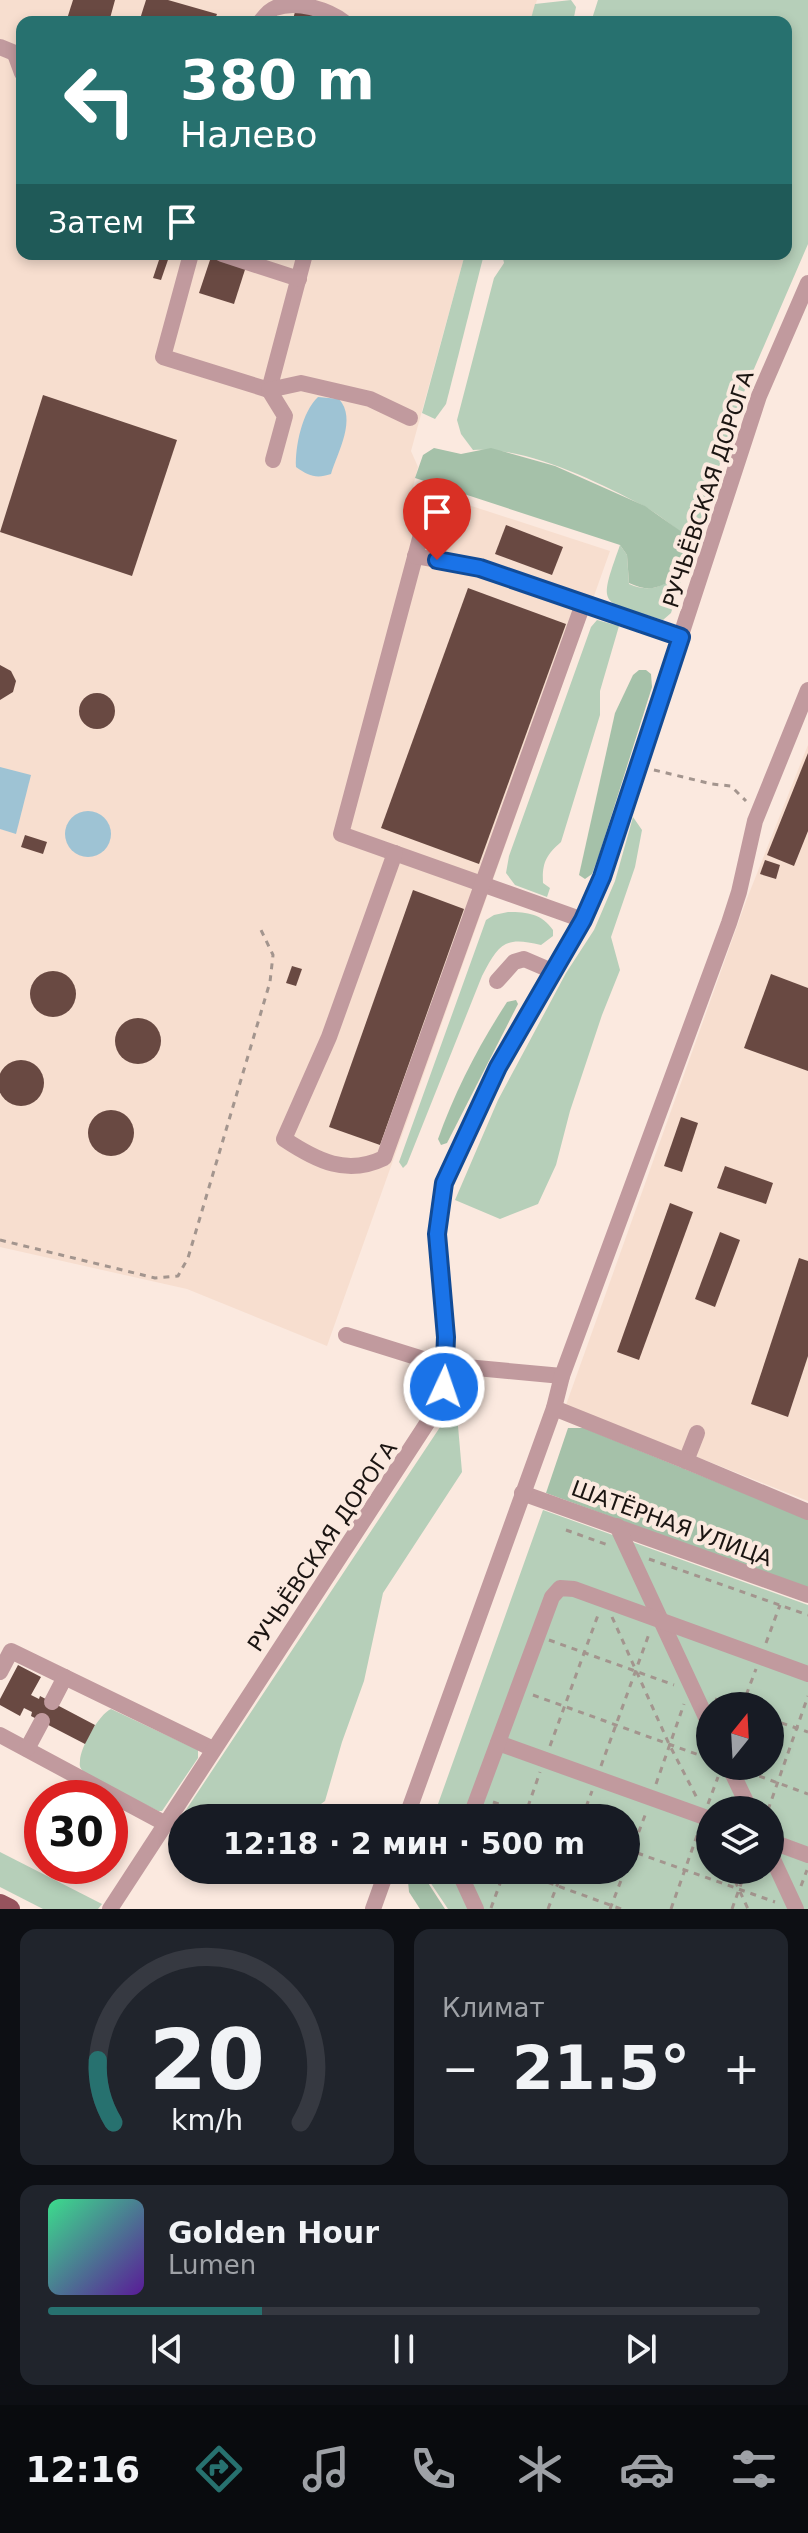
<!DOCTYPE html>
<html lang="ru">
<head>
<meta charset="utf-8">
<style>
	:root { --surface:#171b24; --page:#20242c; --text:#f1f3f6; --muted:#9ea1a6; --line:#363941; --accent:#27716f }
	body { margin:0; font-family:"DejaVu Sans",sans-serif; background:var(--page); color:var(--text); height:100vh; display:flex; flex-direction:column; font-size:30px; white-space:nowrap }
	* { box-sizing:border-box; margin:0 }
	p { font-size:26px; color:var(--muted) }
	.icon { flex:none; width:44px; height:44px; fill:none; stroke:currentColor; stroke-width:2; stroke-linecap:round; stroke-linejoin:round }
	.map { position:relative; height:1909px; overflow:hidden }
	.sheet { display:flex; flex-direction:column; gap:20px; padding:20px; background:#0d0f14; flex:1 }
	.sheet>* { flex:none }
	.guide { position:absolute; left:16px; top:16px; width:776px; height:244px; border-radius:16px; box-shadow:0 4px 12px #0003; background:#27716f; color:#fff; overflow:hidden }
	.needle { width:52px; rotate:18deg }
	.controls { position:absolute; left:696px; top:1692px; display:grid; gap:16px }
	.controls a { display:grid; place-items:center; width:88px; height:88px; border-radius:50%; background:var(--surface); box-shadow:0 4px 12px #0003; font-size:40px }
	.speed { position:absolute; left:24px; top:1780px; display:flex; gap:16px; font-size:40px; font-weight:700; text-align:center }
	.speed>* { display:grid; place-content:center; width:104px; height:104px; border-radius:50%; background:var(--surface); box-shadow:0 4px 12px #0003; line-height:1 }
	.speed .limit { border:12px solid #d22; background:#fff; color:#111 }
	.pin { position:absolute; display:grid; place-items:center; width:68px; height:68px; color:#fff; margin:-82px -34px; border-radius:50% 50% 50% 0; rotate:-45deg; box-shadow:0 0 8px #0007 }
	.pin .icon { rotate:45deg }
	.me { position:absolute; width:88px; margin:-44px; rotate:3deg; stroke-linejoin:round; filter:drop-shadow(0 0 6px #0008) }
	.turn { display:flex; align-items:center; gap:28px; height:168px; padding:0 32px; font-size:36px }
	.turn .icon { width:104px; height:104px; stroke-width:2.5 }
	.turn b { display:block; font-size:56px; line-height:68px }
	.then { display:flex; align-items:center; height:76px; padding:0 32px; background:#0003; gap:16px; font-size:30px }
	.big { font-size:60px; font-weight:800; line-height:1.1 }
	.sheet .widget { flex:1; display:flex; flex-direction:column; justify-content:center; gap:12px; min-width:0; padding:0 28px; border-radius:16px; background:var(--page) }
	.sheet .dial { align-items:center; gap:0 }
	.dial svg { height:208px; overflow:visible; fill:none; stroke:var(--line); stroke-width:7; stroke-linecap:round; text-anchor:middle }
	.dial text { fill:var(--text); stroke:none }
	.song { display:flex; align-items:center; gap:24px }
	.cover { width:96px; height:96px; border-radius:12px; background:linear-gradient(135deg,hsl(150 70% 55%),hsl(270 70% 35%)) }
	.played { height:8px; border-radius:4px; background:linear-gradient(90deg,var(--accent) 30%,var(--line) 30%) }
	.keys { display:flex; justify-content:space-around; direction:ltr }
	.heat { display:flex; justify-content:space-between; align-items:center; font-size:44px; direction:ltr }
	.sheet .tiles { flex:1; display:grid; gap:20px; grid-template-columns:1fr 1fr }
	.widget:last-child { grid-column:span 2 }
	.trip { position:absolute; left:168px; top:1804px; width:472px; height:80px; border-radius:40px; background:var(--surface); box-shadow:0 4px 12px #0003; font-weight:800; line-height:80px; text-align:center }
	.tab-bar { display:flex; height:128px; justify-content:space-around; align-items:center; background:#090b0e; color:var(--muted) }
	.tab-bar .icon { width:56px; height:56px }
	.tab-bar .on { color:var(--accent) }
	.tab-bar b { font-size:36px; color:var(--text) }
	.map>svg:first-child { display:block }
	.built { fill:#f7decf }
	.green { fill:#b6cfb9; fill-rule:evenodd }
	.forest { fill:#a5c1a9 }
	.water { fill:#9ec3d4 }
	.building { fill:#694942 }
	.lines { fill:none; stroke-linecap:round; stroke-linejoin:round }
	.path { stroke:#a3958e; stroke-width:3; stroke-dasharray:6 6; stroke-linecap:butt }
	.minor { stroke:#c19a9e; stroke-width:16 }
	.major { stroke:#96535d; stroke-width:20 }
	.route-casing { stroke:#114b97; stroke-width:20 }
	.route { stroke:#1a73e8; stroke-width:14 }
	.labels { text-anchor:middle; stroke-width:8; stroke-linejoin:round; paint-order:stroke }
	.street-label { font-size:22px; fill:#1b1512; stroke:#fbe9df }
</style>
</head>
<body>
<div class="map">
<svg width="808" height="1909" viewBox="0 0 808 1909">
	<rect width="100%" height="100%" fill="#fbe9df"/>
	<!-- built -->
	<g class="built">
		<path d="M0 0H537L530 22H22V254H465L411 451 418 467 413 487 610 551 327 1346 187 1289 0 1247Z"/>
		<path d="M808 745V1501L566 1405 746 901Z"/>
	</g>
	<!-- green -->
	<g class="green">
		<path d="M571 0 576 7 573 22H530L535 4Z"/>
		<path d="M598 0H808V244L744 392 690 554 688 537C673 527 659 514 642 505 596 481 525 446 473 450L461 434 457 420 494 278 504 263 502 254H786V22H591Z"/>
		<path d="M465 254H484L446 404 435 419 422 413Z"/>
		<path d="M620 545 627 555 629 584C652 594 662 585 683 574L671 613 663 620C600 600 597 610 620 545Z"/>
		<path d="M597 620 619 626 600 691V715L561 842C546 855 542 863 543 883L550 888 547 897 515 885 506 873 509 856 591 627Z"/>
		<path d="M633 817 642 830 635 867 611 937 620 970 602 1015 570 1111 556 1165 538 1204 500 1219 455 1200 498 1100 566 973 594 930 615 881Z"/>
		<path d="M508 912C528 912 542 914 553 930V936L541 945C504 936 499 944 482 976L407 1164 403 1168 399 1162 486 920 494 915Z"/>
		<path d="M456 1403 462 1472 383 1593 364 1681 342 1742 325 1801 302 1818H228L218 1809H201L192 1818H182V1821L180 1819Z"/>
		<path d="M543 1510 808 1605V1909H448L422 1870H626V1818H433ZM710 1706H770V1766H710ZM710 1810H770V1870H710Z"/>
		<path d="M111 1709 198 1750V1758L162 1811H158L85 1774C81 1768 79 1768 80 1761 80 1748 99 1714 111 1709Z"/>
		<path d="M0 1852 102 1904 98 1909H43L0 1887Z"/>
	</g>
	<!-- forest -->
	<g class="forest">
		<path d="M434 448 461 454 491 448 555 466 645 506 689 537 690 554 683 574C662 586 652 594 629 583L627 555 620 545 415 478 423 455Z"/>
		<path d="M639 670H646L651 674 652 687 599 855 592 874 585 879 579 875 615 713 633 675Z"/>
		<path d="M516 1000 518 1004 447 1143 441 1145 438 1139C455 1091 479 1045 507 1002Z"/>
		<path d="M568 1428H584L808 1519V1589L546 1493Z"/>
		<path d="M421 1872 445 1909H420L409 1892 408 1881Z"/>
	</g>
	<!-- water -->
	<g class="water">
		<path d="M318 397 339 399C357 419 338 451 331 474 316 479 309 476 296 467 295 447 302 412 318 397Z"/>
		<path d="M0 767 31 775 16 834 0 829Z"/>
		<circle cx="88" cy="834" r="23"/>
	</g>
	<!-- building -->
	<g class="building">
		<path d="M73 0H115L109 22H66Z"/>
		<path d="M146 0H168L217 14 214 22H139Z"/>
		<path d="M296 9 325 16 323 22H292Z"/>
		<path d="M161 254H170L161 280 153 278Z"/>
		<path d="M212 254H250L234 304 199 293Z"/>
		<path d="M43 395 177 440 132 576 0 532Z"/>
		<path d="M506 525 563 547 552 575 495 554Z"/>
		<path d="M468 588 566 624 479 864 381 828Z"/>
		<path d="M0 665 11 671 16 681 13 692 0 700Z"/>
		<circle cx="97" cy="711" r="18"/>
		<path d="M808 753V831L794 866 767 855Z"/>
		<path d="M25 835 47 842 43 854 21 847Z"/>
		<path d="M765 860 780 865 776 879 760 874Z"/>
		<path d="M413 890 464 909 380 1145 329 1127Z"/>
		<path d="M292 966 302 969 296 986 286 983Z"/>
		<circle cx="53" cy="994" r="23"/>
		<path d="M771 974 808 988V1071L744 1048Z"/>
		<circle cx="138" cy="1041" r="23"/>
		<circle cx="21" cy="1083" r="23"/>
		<circle cx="111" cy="1133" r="23"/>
		<path d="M681 1117 698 1123 682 1172 664 1166Z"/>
		<path d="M725 1166 773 1183 766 1204 717 1188Z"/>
		<path d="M670 1203 693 1212 639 1360 617 1352Z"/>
		<path d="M720 1232 740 1240 715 1307 695 1299Z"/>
		<path d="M799 1258 808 1261V1356L788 1417 751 1404Z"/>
		<path d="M18 1665 41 1677 31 1695 39 1699 40 1696 95 1725 85 1744 31 1716 32 1712 24 1708 20 1716 0 1705V1699Z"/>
	</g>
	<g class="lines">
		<!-- path -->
		<g class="path">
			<path d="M654 770 712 784 731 786 746 801"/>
			<path d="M0 1240 155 1278 178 1276 188 1258 270 982 273 955 261 930"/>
			<path d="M566 1530 608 1545"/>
			<path d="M649 1559 808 1615"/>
			<path d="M612 1617 669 1744 697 1798"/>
			<path d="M549 1640 674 1685"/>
			<path d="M766 1643 780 1605"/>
			<path d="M533 1695 710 1759"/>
			<path d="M715 1699 734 1706"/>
			<path d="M742 1706 756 1669"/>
			<path d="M770 1719 808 1732"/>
			<path d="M550 1746 598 1615"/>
			<path d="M601 1766 649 1634"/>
			<path d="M748 1772 808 1794"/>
			<path d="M656 1784 684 1704"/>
			<path d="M493 1802 538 1818"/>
			<path d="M708 1804 718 1777"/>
			<path d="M768 1810 808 1696"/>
			<path d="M524 1818 540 1772"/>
			<path d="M582 1818 592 1791"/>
			<path d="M626 1849 775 1902"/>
			<path d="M626 1866 647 1810"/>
			<path d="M514 1870 621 1909"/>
			<path d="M730 1870 748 1909"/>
			<path d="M801 1886 807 1870"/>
			<path d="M491 1908 505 1870"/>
			<path d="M548 1909 563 1870"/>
			<path d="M610 1909 625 1870"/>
			<path d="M671 1909 699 1830"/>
			<path d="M732 1909 746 1870"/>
		</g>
		<!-- minor -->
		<g class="minor">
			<path d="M260 22C264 17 269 10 275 8 296 0 327 9 344 22"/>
			<path d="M0 47 22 56"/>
			<path d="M15 54 22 73"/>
			<path d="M191 254 163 357 269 390 305 254"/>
			<path d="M222 254 299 279"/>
			<path d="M273 460 285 416 269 390 301 383 370 399 410 418"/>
			<path d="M430 501 341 834 583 920"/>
			<path d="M415 556 480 568 681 637"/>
			<path d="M395 853 329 1037 284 1139C317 1161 347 1176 384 1158L583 604"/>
			<path d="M497 981 514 962 524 959 552 971"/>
			<path d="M346 1335 426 1360 466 1367 562 1376"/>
			<path d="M554 1408 686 1461 697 1433"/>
			<path d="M686 1461 808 1512"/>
			<path d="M522 1493 808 1595"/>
			<path d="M617 1526 710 1726"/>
			<path d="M0 1672 11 1651 213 1749"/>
			<path d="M52 1702 65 1677"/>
			<path d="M0 1735 164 1823"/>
			<path d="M498 1743 710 1819"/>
			<path d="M27 1749 42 1721"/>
			<path d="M729 1766 750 1810"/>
			<path d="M406 1818 554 1408 562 1376 729 923 739 892 755 821 808 690"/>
			<path d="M470 1818 552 1597 560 1588 574 1589 808 1674"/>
			<path d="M770 1841 808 1855"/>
			<path d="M770 1853 796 1909"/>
			<path d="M458 1870 476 1909"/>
			<path d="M110 1909 435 1411C463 1335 422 1259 444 1184 451 1161 464 1139 474 1117 513 1035 565 959 602 877L759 396 808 283"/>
			<path d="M373 1909 387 1870"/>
		</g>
		<!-- major -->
		<path class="major" d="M0 1904 10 1909"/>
	</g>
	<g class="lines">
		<defs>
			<path id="route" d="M437 560 480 568 681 637 602 877 583 920 498 1067 444 1183 437 1234 446 1337 444 1387"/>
		</defs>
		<!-- route casing -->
		<use href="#route" class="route-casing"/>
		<!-- route -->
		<use href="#route" class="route"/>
	</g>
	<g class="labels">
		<!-- street labels -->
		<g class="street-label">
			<text transform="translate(708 489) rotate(-72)" y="8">РУЧЬЁВСКАЯ ДОРОГА</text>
			<text transform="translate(672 1523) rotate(20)" y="8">ШАТЁРНАЯ УЛИЦА</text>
			<text transform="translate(322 1546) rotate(-56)" y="8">РУЧЬЁВСКАЯ ДОРОГА</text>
		</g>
	</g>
</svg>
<div class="controls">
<a><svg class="needle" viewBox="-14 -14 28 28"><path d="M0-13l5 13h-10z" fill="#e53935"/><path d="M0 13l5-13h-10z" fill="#9ea1a6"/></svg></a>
<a><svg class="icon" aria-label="layers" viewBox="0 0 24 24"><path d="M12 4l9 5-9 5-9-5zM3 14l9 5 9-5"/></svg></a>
</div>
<div class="speed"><div class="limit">30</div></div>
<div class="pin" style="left:437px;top:560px;background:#d93025"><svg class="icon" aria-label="arrive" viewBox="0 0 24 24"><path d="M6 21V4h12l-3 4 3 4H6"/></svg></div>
<svg class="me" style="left:444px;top:1387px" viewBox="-20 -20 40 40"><circle r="17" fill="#1a73e8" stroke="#fff" stroke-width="3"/><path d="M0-11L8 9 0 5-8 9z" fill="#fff"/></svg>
<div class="trip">12:18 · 2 мин · 500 m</div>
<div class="guide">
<div class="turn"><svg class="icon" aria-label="left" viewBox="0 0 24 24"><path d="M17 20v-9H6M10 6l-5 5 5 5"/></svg><div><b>380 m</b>Налево</div></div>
<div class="then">Затем<svg class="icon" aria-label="arrive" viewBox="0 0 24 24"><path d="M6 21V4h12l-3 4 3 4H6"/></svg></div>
</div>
</div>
<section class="sheet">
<div class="tiles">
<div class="widget dial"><svg viewBox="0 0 100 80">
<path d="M14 69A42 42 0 1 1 86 69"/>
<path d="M14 69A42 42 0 0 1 8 45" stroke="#27716f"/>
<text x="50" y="56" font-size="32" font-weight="700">20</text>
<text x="50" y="72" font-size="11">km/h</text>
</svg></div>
<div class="widget"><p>Климат</p>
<div class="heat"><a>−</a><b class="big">21.5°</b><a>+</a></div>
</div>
<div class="widget">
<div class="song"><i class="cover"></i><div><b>Golden Hour</b><p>Lumen</p></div></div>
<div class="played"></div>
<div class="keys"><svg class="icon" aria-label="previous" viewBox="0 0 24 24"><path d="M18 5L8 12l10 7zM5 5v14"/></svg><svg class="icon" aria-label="pause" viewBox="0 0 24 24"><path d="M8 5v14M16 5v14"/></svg><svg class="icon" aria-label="next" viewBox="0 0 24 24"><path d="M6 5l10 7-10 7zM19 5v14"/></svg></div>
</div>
</div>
</section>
<nav class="tab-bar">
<b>12:16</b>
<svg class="icon on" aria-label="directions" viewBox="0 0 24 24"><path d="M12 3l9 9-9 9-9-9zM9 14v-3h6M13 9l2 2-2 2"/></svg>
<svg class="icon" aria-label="music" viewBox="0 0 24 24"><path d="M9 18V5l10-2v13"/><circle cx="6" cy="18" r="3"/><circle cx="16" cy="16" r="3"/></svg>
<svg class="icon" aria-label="phone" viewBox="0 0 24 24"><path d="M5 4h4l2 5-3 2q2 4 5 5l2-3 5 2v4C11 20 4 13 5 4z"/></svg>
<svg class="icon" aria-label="climate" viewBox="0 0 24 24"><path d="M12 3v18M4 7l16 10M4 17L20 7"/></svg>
<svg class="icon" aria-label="car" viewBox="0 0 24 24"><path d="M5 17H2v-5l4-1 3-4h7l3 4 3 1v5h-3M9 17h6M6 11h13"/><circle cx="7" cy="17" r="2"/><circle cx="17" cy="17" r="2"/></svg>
<svg class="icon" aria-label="filters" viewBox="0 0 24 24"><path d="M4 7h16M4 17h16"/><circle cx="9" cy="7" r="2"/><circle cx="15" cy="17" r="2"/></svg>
</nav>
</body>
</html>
